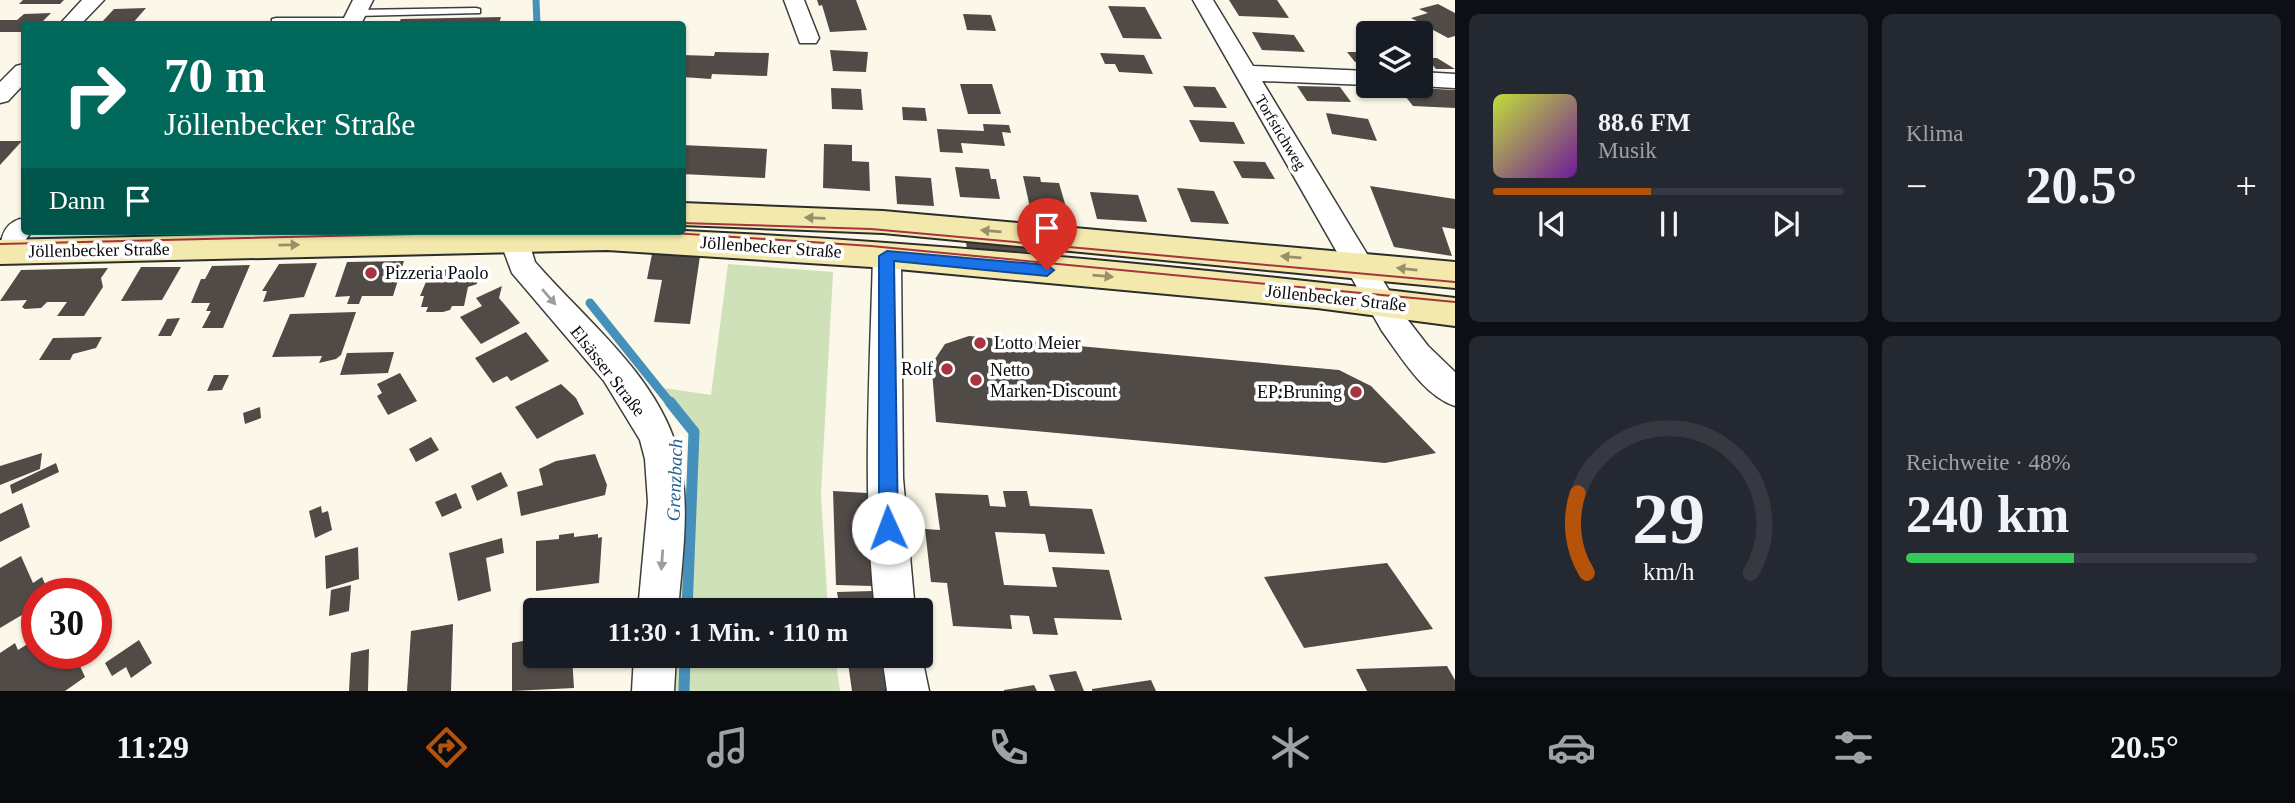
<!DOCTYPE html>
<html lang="de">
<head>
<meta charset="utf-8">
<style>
	:root { --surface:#171b24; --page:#242831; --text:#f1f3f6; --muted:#9ea1a6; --line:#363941; --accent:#b45309 }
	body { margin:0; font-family:"Times New Roman",serif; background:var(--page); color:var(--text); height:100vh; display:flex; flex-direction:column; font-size:26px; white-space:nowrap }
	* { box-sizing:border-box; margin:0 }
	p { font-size:23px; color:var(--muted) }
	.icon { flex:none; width:38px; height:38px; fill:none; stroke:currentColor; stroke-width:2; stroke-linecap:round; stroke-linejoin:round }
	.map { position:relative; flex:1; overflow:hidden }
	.sheet { display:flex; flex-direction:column; gap:14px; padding:14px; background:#0d0f14; width:840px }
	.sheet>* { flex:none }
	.banner { position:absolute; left:21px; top:21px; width:665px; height:214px; border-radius:7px; box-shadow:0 2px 5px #0004; background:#00695c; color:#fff; overflow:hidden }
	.controls { position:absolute; left:1356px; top:21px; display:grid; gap:14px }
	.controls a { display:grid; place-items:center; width:77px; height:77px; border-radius:7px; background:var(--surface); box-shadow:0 2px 5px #0004; font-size:35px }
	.speed { position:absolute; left:21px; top:578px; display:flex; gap:14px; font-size:35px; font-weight:700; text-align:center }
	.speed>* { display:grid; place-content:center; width:91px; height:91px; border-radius:50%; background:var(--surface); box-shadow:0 2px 5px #0004; line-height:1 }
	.speed .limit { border:10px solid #d22; background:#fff; color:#111 }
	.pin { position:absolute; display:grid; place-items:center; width:60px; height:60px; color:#fff; margin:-72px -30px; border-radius:50% 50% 50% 0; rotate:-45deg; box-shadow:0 0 7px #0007 }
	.pin .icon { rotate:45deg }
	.me { position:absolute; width:77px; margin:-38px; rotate:358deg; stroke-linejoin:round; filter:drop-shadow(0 0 5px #0008) }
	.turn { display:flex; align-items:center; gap:24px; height:147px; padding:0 28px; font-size:32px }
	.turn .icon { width:91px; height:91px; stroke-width:2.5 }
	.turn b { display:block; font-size:49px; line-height:60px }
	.then { display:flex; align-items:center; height:66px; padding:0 28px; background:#0003; gap:14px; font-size:26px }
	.big { font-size:52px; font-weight:600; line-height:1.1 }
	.sheet .widget { flex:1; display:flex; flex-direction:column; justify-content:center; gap:10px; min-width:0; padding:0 24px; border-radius:10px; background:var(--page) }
	.sheet .dial { align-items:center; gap:0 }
	.dial svg { height:182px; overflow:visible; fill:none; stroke:var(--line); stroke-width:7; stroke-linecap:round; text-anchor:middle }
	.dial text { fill:var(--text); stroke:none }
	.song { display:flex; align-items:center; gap:21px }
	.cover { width:84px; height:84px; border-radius:10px; background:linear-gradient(135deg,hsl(70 70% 55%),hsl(280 70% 35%)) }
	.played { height:7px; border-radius:4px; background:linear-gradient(90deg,var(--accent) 45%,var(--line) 45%) }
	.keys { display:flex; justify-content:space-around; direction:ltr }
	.heat { display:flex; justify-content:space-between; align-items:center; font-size:38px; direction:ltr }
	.charge { height:10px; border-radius:5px; background:linear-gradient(90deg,#34c759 48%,var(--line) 0) }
	.sheet .tiles { flex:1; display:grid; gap:14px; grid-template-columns:repeat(2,1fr) }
	.trip { position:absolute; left:523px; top:598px; width:410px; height:70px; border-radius:7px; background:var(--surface); box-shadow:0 2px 5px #0004; font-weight:600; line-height:70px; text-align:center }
	.dock { display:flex; height:112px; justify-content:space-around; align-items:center; background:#090b0e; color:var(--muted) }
	.dock .icon { width:49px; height:49px }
	.dock .current { color:var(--accent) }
	.dock b { font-size:32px; color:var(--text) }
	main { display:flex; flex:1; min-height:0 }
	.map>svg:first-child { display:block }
	.green { fill:#cfe1b8 }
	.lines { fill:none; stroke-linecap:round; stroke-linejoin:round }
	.stream-far2 { stroke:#4591bb; stroke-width:7 }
	.stream-far1 { stroke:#4591bb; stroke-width:9 }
	.stream { stroke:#4591bb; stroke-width:11 }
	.building { fill:#514b48 }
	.lane-casing { stroke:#3d3d3d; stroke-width:3 }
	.street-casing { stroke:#3d3d3d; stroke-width:3 }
	.secondary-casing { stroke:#2c2c2c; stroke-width:4 }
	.lane { fill:#fff; fill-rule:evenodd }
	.street { fill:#fff; fill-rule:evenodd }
	.secondary { fill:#f4e9ac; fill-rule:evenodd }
	.tram { stroke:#a7343f; stroke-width:2 }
	.oneway { fill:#96906b }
	.oneway2 { fill:#9d9d9d }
	.route { fill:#1a73e8; stroke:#114b97; stroke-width:2 }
	.poi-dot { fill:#a7343f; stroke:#fff; stroke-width:2.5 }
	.labels { text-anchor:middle; stroke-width:7; stroke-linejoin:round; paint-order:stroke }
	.far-street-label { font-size:16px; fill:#0a0a0a; stroke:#fff }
	.street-label { font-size:18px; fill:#0a0a0a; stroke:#fff }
	.poi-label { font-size:18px; fill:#0a0a0a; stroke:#fff; text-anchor:start }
	.water-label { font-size:19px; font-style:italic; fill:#24628a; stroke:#fff }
</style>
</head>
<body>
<main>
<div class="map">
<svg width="1455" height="691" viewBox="0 0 1455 691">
	<rect width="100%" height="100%" fill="#fcf8e9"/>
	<!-- green -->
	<g class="green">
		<path d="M728 264 833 272 821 494 828 611H680L690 431 657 387 711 395Z"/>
		<path d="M677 656H835L840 691H675Z"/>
	</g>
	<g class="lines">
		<!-- stream-far2 -->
		<path class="stream-far2" d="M536 0 537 24"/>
		<!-- stream-far1 -->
		<path class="stream-far1" d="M590 303 671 404"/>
		<!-- stream -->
		<g class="stream">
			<path d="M670 402 694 432 687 611"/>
			<path d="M684 691 685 656"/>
		</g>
	</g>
	<!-- building -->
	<g class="building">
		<path d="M23 0H64L60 4H19Z"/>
		<path d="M817 0H856L867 30 830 32 822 5 819 6Z"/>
		<path d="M1229 0H1277L1289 18 1239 16Z"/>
		<path d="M1438 4 1455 13V36L1448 38 1411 18 1428 13 1419 9Z"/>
		<path d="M1108 6 1145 7 1162 39 1123 38Z"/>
		<path d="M146 8 132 24H100L114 9Z"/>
		<path d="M51 13 40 24H24V32H0V20H17L24 14Z"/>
		<path d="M963 14 991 15 996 31 967 30Z"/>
		<path d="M501 17 499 24H398L401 19Z"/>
		<path d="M1252 32 1294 35 1305 52 1262 50Z"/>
		<path d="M1358 49H1368V63L1355 62 1347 52H1361Z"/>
		<path d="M830 50 868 52 866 72 833 71Z"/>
		<path d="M715 52 769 53 767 76 712 74 711 79 682 77V55L714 56Z"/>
		<path d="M1100 53 1144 55 1153 74 1119 72 1115 64H1105Z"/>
		<path d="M1427 58H1437L1455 69H1436Z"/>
		<path d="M960 84H992L1001 114H968Z"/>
		<path d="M1183 86 1215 87 1227 108 1194 107Z"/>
		<path d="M1297 86 1340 87 1351 102 1307 101Z"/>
		<path d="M1398 87 1455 90V108L1413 106Z"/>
		<path d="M831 88 861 89 863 110 832 109Z"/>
		<path d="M902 107 925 108 927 121 903 120Z"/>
		<path d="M1326 113 1368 119 1377 141 1332 134Z"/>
		<path d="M1189 120 1234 122 1245 144 1200 142Z"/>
		<path d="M983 124 1009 125 1011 133 1002 132 1005 146 961 143 963 153 940 152 937 129 984 131Z"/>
		<path d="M0 141H22L0 165Z"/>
		<path d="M824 144 852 145V161L869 162 870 191 823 188Z"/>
		<path d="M682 145 767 149 765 178 682 174Z"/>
		<path d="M1233 161 1265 162 1275 179 1242 178Z"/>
		<path d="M955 167 989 169 991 179H996L1000 199 960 197Z"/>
		<path d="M895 176 931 178 934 206 897 204Z"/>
		<path d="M1023 176 1040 177 1041 182 1059 183 1068 214 1031 212Z"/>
		<path d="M1370 186 1455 199V229L1442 227 1452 256 1394 247Z"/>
		<path d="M1177 188 1214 191 1229 224 1191 222Z"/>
		<path d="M1090 192 1138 195 1147 222 1097 219Z"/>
		<path d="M966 242 1027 247 1028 255 967 250Z"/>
		<path d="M652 254 700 256 690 324 654 322 662 280 647 279Z"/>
		<path d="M404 261 393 296H362L359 304H347L350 296 335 297 347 262Z"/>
		<path d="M317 263 304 297 263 302 267 291H262L279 264Z"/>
		<path d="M250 265 223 328H202L211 311H206L210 303H191L201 279H205L212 266Z"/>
		<path d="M141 267H181L162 300 121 301Z"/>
		<path d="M108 268 101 278 103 287 84 316H57L67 302H47L41 308 25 309 22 307 27 300 0 301 21 270Z"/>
		<path d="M473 269 478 274 477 284 468 287 464 306H452L450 310 443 312H426L428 307H421L424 296H420L431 270Z"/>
		<path d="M502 286 499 298 520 323 481 344 460 317 482 306 476 298Z"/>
		<path d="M356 312 341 355 336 359 319 363 322 356 272 357 290 314Z"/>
		<path d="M180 318 171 336H158L167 319Z"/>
		<path d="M526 332 549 361 511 381 507 376 493 383 475 358Z"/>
		<path d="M969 336 1339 370 1371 386 1436 453 1385 463 936 422 932 370 935 359 945 344Z"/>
		<path d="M102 337 96 348 73 354 70 360H39L53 338Z"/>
		<path d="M394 352 388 373 340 375 347 353Z"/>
		<path d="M400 373 417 401 388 415 377 396 382 393 377 384Z"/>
		<path d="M214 375H229L222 390 207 391Z"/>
		<path d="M561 384 576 398 584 414 537 439 515 407Z"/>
		<path d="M260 407 261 418 245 424 243 413Z"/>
		<path d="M431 437 439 450 416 462 409 449Z"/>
		<path d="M42 453 40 469 0 485V466Z"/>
		<path d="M595 454 607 485 605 495 521 516 517 492 543 485 539 469 556 461Z"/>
		<path d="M56 463 59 472 12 494 10 485Z"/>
		<path d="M501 472 508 486 477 501 471 486Z"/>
		<path d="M833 491 867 493 872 586 836 585Z"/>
		<path d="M1003 491H1027L1030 506 1092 509 1105 554 1049 552 1045 534 995 532 1004 585 1057 587 1052 567 1109 570 1122 620 1054 618 1058 635 1033 634 1029 616 1010 615 1012 629 953 626 947 583 931 582 925 529 940 530 935 493 988 495 990 506 1006 507Z"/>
		<path d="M456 493 462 508 442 517 435 502Z"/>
		<path d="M22 503 30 527 0 542V514Z"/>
		<path d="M321 506 322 513 328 511 332 530 315 538 309 511Z"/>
		<path d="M574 533V537L598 534V538L602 537 599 583 536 591V541L559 539V535Z"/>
		<path d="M502 538 504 553 486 558 491 591 458 601 449 553Z"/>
		<path d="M358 547 359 579 326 589 325 556Z"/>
		<path d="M21 556 33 583 42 577 49 593H37V606L0 628V568Z"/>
		<path d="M1387 563 1433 629 1304 648 1264 577Z"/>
		<path d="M351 585 349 611 329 616 331 590Z"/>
		<path d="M873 591 876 611H840L837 592Z"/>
		<path d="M453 624 451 691H407L411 631Z"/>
		<path d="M536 629V656H572L574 688 512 691V643L528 640V630Z"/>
		<path d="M37 638V653H74L85 677 65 691H0V653L15 643 18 650Z"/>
		<path d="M139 640 152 663 131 678 126 667 112 676 105 663Z"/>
		<path d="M369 649 368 691H349L351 653Z"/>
		<path d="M847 656H884L891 691H852Z"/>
		<path d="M1447 666 1455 680V691H1367L1356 669Z"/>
		<path d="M1076 671 1084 691H1055L1049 675Z"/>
		<path d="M1151 680 1156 691H1092V689Z"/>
		<path d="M1034 685 1037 691H1004V690Z"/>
	</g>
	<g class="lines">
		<defs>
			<g id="lane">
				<path d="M476 8 480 9V13L356 16 351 13 356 10Z"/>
				<path d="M276 18H352L357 21 352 24 272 23V19Z"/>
			</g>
			<g id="street">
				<path d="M82 0H104L81 24H60Z"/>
				<path d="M353 0H373L361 24H341Z"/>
				<path d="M784 0H804L819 38 816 43H800Z"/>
				<path d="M1193 0H1213L1253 66 1368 71V85L1262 81 1404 315 1428 346 1455 372V406C1424 396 1401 357 1382 331Z"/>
				<path d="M24 64V84L8 101 0 103V82L16 66Z"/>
				<path d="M1421 72 1455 74V88L1420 86Z"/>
				<path d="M20 219 24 220V231H32L10 261 0 264C0 244 0 225 20 219Z"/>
				<path d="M505 231H533L531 249 535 262C587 322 663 380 680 460 690 509 682 561 678 611H638L648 502 645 459 640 440 604 381 512 273 503 249Z"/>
				<path d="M887 246 897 249 901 256 903 478 915 611H875C862 492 870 375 873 256L877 249Z"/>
				<path d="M920 648 929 691H887L882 656H920Z"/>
				<path d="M634 656H676L674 691H632Z"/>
			</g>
			<g id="secondary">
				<path d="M682 203 883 211 1455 262V288L883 233 682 225Z"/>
				<path d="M397 231C493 231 589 227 685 231 942 243 1200 268 1455 298V326L1317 308 887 268 607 250 0 264V240Z"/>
			</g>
		</defs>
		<!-- lane casing -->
		<use href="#lane" class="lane-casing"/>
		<!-- street casing -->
		<use href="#street" class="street-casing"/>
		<!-- secondary casing -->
		<use href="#secondary" class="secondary-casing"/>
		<!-- lane -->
		<use href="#lane" class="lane"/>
		<!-- street -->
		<use href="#street" class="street"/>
		<!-- secondary -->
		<use href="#secondary" class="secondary"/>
		<!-- tram -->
		<g class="tram">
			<path d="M682 223 871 229 1455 282"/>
			<path d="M643 231 871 246 1455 302"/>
			<path d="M0 244 536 231"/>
		</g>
	</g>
	<!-- one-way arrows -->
	<defs><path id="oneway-solid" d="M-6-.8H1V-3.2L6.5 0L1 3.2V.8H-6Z" transform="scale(1.75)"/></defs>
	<g class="oneway">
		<use href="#oneway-solid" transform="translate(815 218) rotate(-178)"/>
		<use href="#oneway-solid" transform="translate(991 231) rotate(-175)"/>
		<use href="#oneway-solid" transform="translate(289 245) rotate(-1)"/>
		<use href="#oneway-solid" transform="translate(1291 257) rotate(-175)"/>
		<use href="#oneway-solid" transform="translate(1407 269) rotate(-174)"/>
		<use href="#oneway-solid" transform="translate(1103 276) rotate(5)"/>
	</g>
	<g class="oneway2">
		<use href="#oneway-solid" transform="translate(549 297) rotate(49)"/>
		<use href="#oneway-solid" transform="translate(662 560) rotate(94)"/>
	</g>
	<!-- route -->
	<path class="route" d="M887 251 1047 265 1054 270 1047 276 894 261 898 528 895 534 888 536 881 534 879 528V256Z"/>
	<!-- markers -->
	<g class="poi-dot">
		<circle cx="371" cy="273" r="7"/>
		<circle cx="980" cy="343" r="7"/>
		<circle cx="947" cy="369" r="7"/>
		<circle cx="976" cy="380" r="7"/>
		<circle cx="1356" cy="392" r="7"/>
	</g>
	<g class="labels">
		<!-- far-street labels -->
		<g class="far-street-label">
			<text transform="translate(1281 132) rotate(59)" y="6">Torfstichweg</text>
		</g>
		<!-- street labels -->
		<g class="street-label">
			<text transform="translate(771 247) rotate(4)" y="6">Jöllenbecker Straße</text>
			<text transform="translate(99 250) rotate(-1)" y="6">Jöllenbecker Straße</text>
			<text transform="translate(1336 298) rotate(6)" y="6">Jöllenbecker Straße</text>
			<text transform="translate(608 371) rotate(52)" y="6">Elsässer Straße</text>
		</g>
		<!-- poi labels -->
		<g class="poi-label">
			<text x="385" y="279">Pizzeria Paolo</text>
			<text x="994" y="349">Lotto Meier</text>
			<text x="933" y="375" text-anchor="end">Rolf</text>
			<text x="990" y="376">Netto<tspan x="990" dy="21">Marken-Discount</tspan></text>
			<text x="1342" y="398" text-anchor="end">EP:Bruning</text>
		</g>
		<!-- water labels -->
		<g class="water-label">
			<text transform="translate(674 480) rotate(-88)" y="7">Grenzbach</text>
		</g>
	</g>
</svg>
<div class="controls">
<a><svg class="icon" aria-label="layers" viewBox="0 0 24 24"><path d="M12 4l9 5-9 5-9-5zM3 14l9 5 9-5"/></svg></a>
</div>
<div class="speed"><div class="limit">30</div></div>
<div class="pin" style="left:1047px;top:270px;background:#d93025"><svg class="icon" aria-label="arrive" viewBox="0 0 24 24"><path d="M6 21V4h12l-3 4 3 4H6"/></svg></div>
<svg class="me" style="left:888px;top:528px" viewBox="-20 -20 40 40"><circle r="19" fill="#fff"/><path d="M0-13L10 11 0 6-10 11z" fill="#1a73e8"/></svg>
<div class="trip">11:30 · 1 Min. · 110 m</div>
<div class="banner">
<div class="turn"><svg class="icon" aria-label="right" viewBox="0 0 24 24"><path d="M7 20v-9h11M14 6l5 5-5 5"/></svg><div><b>70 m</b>Jöllenbecker Straße</div></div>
<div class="then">Dann<svg class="icon" aria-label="arrive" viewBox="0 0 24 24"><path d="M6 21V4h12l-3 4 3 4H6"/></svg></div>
</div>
</div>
<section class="sheet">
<div class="tiles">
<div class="widget">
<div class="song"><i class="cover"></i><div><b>88.6 FM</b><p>Musik</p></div></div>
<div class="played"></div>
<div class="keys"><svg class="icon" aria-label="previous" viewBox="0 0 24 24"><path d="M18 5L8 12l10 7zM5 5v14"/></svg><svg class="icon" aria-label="pause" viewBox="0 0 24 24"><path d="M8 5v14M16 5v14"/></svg><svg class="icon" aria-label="next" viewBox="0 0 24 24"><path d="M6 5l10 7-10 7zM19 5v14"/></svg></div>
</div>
<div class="widget"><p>Klima</p>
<div class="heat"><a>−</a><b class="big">20.5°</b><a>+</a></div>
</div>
<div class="widget dial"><svg viewBox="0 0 100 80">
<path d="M14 69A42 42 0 1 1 86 69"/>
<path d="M14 69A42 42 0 0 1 10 34" stroke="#b45309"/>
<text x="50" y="56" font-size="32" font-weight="700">29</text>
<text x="50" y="72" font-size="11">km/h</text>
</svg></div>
<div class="widget"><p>Reichweite · 48%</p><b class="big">240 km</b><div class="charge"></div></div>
</div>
</section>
</main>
<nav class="dock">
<b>11:29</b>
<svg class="icon current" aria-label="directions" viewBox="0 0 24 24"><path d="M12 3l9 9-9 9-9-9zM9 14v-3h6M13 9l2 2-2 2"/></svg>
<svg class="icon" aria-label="music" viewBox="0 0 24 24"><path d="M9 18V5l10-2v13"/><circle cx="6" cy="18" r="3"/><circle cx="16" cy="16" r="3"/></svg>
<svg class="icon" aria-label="phone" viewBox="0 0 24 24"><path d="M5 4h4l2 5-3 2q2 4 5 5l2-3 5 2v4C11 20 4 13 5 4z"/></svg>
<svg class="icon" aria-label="climate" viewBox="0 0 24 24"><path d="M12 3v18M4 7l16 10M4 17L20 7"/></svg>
<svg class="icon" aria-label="car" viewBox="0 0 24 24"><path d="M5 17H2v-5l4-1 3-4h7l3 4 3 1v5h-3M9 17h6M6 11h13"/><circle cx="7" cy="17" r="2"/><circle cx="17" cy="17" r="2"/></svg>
<svg class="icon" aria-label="filters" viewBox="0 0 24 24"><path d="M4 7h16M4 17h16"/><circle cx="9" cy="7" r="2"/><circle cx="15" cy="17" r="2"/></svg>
<b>20.5°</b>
</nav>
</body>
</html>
